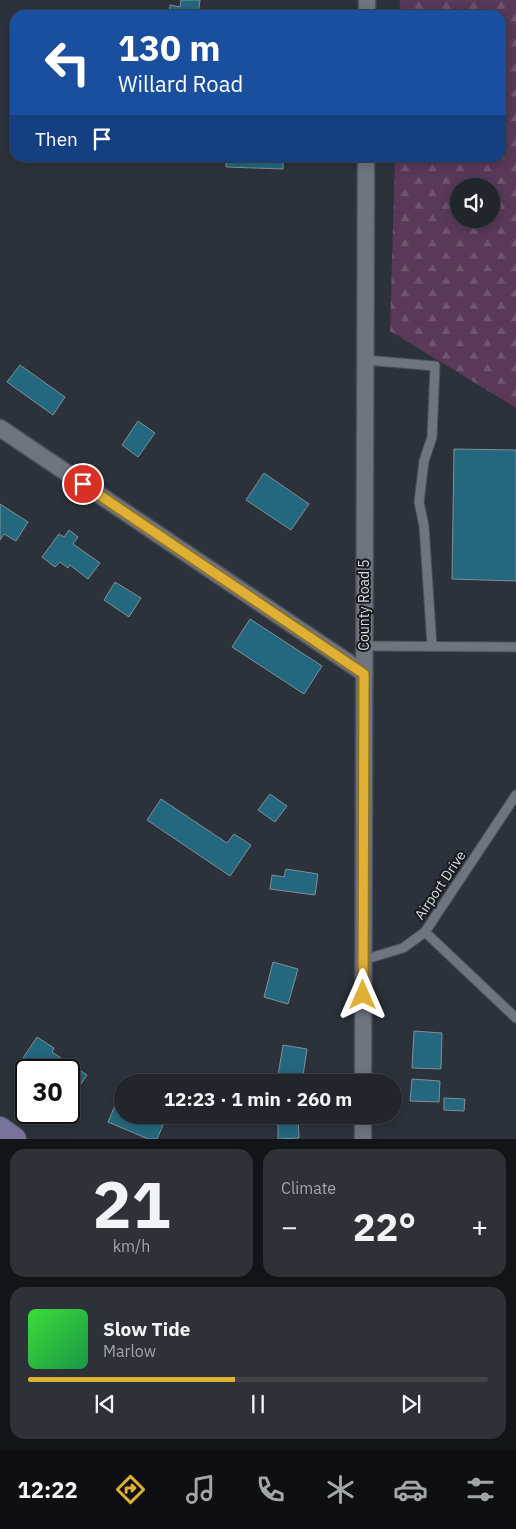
<!DOCTYPE html>
<html lang="en">
<head>
<meta charset="utf-8">
<style>
	:root { --surface:#21262c; --page:#2d3238; --text:#f1f3f6; --muted:#a2a5a9; --line:#3e4348; --accent:#dfb034 }
	body { margin:0; font-family:"IBM Plex Sans",sans-serif; background:var(--page); color:var(--text); height:100vh; display:flex; flex-direction:column; font-size:19px; white-space:nowrap }
	* { box-sizing:border-box; margin:0 }
	p { font-size:16px; color:var(--muted) }
	.icon { flex:none; width:28px; height:28px; fill:none; stroke:currentColor; stroke-width:2; stroke-linecap:round; stroke-linejoin:round }
	.map { position:relative; height:1139px; overflow:hidden }
	.drawer { display:flex; flex-direction:column; gap:10px; padding:10px; background:#121518; flex:1 }
	.drawer>* { flex:none }
	.hud { position:absolute; left:10px; top:10px; width:496px; height:152px; border-radius:15px; box-shadow:0 2px 12px #0003,0 0 0 1px var(--line); background:#1a4fa0; color:#fff; overflow:hidden }
	.buttons { position:absolute; left:450px; top:178px; display:grid; gap:10px }
	.buttons a { display:grid; place-items:center; width:50px; height:50px; border-radius:50%; background:var(--surface); box-shadow:0 2px 12px #0003,0 0 0 1px var(--line); font-size:25px }
	.speed { position:absolute; left:15px; top:1059px; display:flex; gap:10px; font-size:25px; font-weight:700; text-align:center }
	.speed>* { display:grid; place-content:center; width:65px; height:65px; border-radius:50%; background:var(--surface); box-shadow:0 2px 12px #0003,0 0 0 1px var(--line); line-height:1 }
	.speed .limit { border:2px solid #111; border-radius:8px; background:#fff; color:#111 }
	.pin { position:absolute; display:grid; place-items:center; width:42px; height:42px; color:#fff; margin:-21px; border:2px solid #fff; border-radius:50%; box-shadow:0 1px 5px #0007 }
	.me { position:absolute; width:55px; margin:-28px; rotate:0deg; stroke-linejoin:round; filter:drop-shadow(0 0 4px #0008) }
	.turn { display:flex; align-items:center; gap:18px; height:105px; padding:0 25px; font-size:22px }
	.turn .icon { width:65px; height:65px; stroke-width:2.5 }
	.turn b { display:block; font-size:35px; line-height:42px }
	.then { display:flex; align-items:center; height:48px; padding:0 25px; background:#0003; gap:10px; font-size:19px }
	.big { font-size:38px; font-weight:700; line-height:1.1 }
	.drawer .tile { flex:1; display:flex; flex-direction:column; justify-content:center; gap:8px; min-width:0; padding:0 18px; border-radius:15px; background:var(--page) }
	.drawer .dial { align-items:center; gap:0 }
	.dial b { font-size:65px; line-height:1 }
	.song { display:flex; align-items:center; gap:15px }
	.cover { width:60px; height:60px; border-radius:8px; background:linear-gradient(135deg,hsl(120 70% 55%),hsl(140 70% 35%)) }
	.played { height:5px; border-radius:2px; background:linear-gradient(90deg,var(--accent) 45%,var(--line) 45%) }
	.keys { display:flex; justify-content:space-around; direction:ltr }
	.heat { display:flex; justify-content:space-between; align-items:center; font-size:28px; direction:ltr }
	.drawer .tiles { flex:1; display:grid; gap:10px; grid-template-columns:1fr 1fr }
	.tile:last-child { grid-column:span 2 }
	.trip { position:absolute; left:114px; top:1074px; width:288px; height:50px; border-radius:25px; background:var(--surface); box-shadow:0 2px 12px #0003,0 0 0 1px var(--line); font-weight:700; line-height:50px; text-align:center }
	.dock { display:flex; height:80px; justify-content:space-around; align-items:center; background:#0d0f12; color:var(--muted) }
	.dock .icon { width:35px; height:35px }
	.dock .current { color:var(--accent) }
	.dock b { font-size:22px; color:var(--text) }
	.map>svg:first-child { display:block }
	.forest { fill:url(#forest-firs); fill-rule:evenodd }
	.building { fill:#24687f; stroke:#818f95 }
	.lines { fill:none; stroke-linecap:round; stroke-linejoin:round }
	.lane-casing { stroke:#4c5057; stroke-width:11 }
	.street-casing { stroke:#4c5057; stroke-width:19 }
	.secondary-casing { stroke:#4c5057; stroke-width:26 }
	.lane { stroke:#6e757f; stroke-width:9 }
	.street { stroke:#6e757f; stroke-width:16 }
	.secondary { stroke:#78749c; stroke-width:24 }
	.route-casing { stroke:#917222; stroke-width:12 }
	.route { stroke:#dfb034; stroke-width:9 }
	.labels { text-anchor:middle; stroke-width:4; stroke-linejoin:round; paint-order:stroke }
	.street-label { font-size:14px; fill:#d8dce1; stroke:#171a1e }
</style>
</head>
<body>
<div class="map">
<svg width="516" height="1139" viewBox="0 0 516 1139">
	<defs>
		<pattern id="forest-firs" width="22" height="20" patternUnits="userSpaceOnUse" patternTransform="scale(1.25)"><rect width="22" height="20" fill="#593858"/><path d="M5 1l3.5 6h-7zM16 11l3.5 6h-7z" fill="#705470"/></pattern>
	</defs>
	<rect width="100%" height="100%" fill="#2c323b"/>
	<!-- forest -->
	<path class="forest" d="M400 0H516V408L390 331 395 158H501V15H399ZM459 186H491V219H459Z"/>
	<!-- building -->
	<g class="building">
		<path d="M181 0H200L198 15H169L170 5 180 7Z"/>
		<path d="M226 158H283V169L226 167Z"/>
		<path d="M20 365 65 397 53 415 7 382Z"/>
		<path d="M138 421 155 433 138 457 122 445Z"/>
		<path d="M454 449 516 450V581L452 579Z"/>
		<path d="M264 473 309 504 291 530 246 500Z"/>
		<path d="M0 504 28 522 16 541 4 534 0 540Z"/>
		<path d="M69 530 78 537 73 544 100 563 88 579 70 565 68 568 60 562 55 567 42 557 59 534 64 537Z"/>
		<path d="M115 582 141 598 129 617 104 600Z"/>
		<path d="M250 619 322 666 304 694 232 647Z"/>
		<path d="M270 794 287 806 275 822 258 810Z"/>
		<path d="M161 799 227 843 234 834 251 845 230 876 147 820Z"/>
		<path d="M286 869 318 874 315 895 270 889 272 875 284 877Z"/>
		<path d="M273 962 298 969 288 1004 264 997Z"/>
		<path d="M414 1031 442 1033 441 1069 412 1068Z"/>
		<path d="M37 1037 54 1048 52 1052 87 1075 75 1093 69 1089V1070H28L19 1064Z"/>
		<path d="M283 1045 307 1049 302 1082H277Z"/>
		<path d="M412 1079 440 1081 439 1102 410 1101Z"/>
		<path d="M444 1098 465 1099 464 1111 444 1110Z"/>
		<path d="M117 1101 122 1103V1115H150L165 1121 157 1139H148L108 1122Z"/>
		<path d="M278 1115H298L299 1138 278 1139Z"/>
	</g>
	<g class="lines">
		<defs>
			<g id="lane">
				<path d="M365 360 435 366 432 437 424 461 419 502 424 526 432 646"/>
				<path d="M364 646 516 647"/>
				<path d="M425 932 516 1018"/>
				<path d="M363 960 403 948 425 932 516 795"/>
			</g>
			<g id="street">
				<path d="M367 15V0"/>
				<path d="M0 428 364 673"/>
				<path d="M363 1082 366 158"/>
				<path d="M363 1115V1139"/>
			</g>
			<path id="secondary" d="M0 1129 14 1139"/>
		</defs>
		<!-- lane casing -->
		<use href="#lane" class="lane-casing"/>
		<!-- street casing -->
		<use href="#street" class="street-casing"/>
		<!-- secondary casing -->
		<use href="#secondary" class="secondary-casing"/>
		<!-- lane -->
		<use href="#lane" class="lane"/>
		<!-- street -->
		<use href="#street" class="street"/>
		<!-- secondary -->
		<use href="#secondary" class="secondary"/>
	</g>
	<g class="lines">
		<defs>
			<path id="route" d="M83 484 364 674 363 995"/>
		</defs>
		<!-- route casing -->
		<use href="#route" class="route-casing"/>
		<!-- route -->
		<use href="#route" class="route"/>
	</g>
	<g class="labels">
		<!-- street labels -->
		<g class="street-label">
			<text transform="translate(364 605) rotate(-90)" y="5">County Road 5</text>
			<text transform="translate(440 885) rotate(-56)" y="5">Airport Drive</text>
		</g>
	</g>
</svg>
<div class="buttons">
<a><svg class="icon" aria-label="sound" viewBox="0 0 24 24"><path d="M4 9h4l5-4v14l-5-4H4zM17 9q2 3 0 6"/></svg></a>
</div>
<div class="speed"><div class="limit">30</div></div>
<div class="pin" style="left:83px;top:484px;background:#d93025"><svg class="icon" aria-label="arrive" viewBox="0 0 24 24"><path d="M6 21V4h12l-3 4 3 4H6"/></svg></div>
<svg class="me" style="left:363px;top:995px" viewBox="-20 -20 40 40"><path d="M0-17L14 15 0 8-14 15z" fill="#dfb034" stroke="#fff" stroke-width="4"/></svg>
<div class="trip">12:23 · 1 min · 260 m</div>
<div class="hud">
<div class="turn"><svg class="icon" aria-label="left" viewBox="0 0 24 24"><path d="M17 20v-9H6M10 6l-5 5 5 5"/></svg><div><b>130 m</b>Willard Road</div></div>
<div class="then">Then<svg class="icon" aria-label="arrive" viewBox="0 0 24 24"><path d="M6 21V4h12l-3 4 3 4H6"/></svg></div>
</div>
</div>
<section class="drawer">
<div class="tiles">
<div class="tile dial"><b>21</b><p>km/h</p></div>
<div class="tile"><p>Climate</p>
<div class="heat"><a>−</a><b class="big">22°</b><a>+</a></div>
</div>
<div class="tile">
<div class="song"><i class="cover"></i><div><b>Slow Tide</b><p>Marlow</p></div></div>
<div class="played"></div>
<div class="keys"><svg class="icon" aria-label="previous" viewBox="0 0 24 24"><path d="M18 5L8 12l10 7zM5 5v14"/></svg><svg class="icon" aria-label="pause" viewBox="0 0 24 24"><path d="M8 5v14M16 5v14"/></svg><svg class="icon" aria-label="next" viewBox="0 0 24 24"><path d="M6 5l10 7-10 7zM19 5v14"/></svg></div>
</div>
</div>
</section>
<nav class="dock">
<b>12:22</b>
<svg class="icon current" aria-label="directions" viewBox="0 0 24 24"><path d="M12 3l9 9-9 9-9-9zM9 14v-3h6M13 9l2 2-2 2"/></svg>
<svg class="icon" aria-label="music" viewBox="0 0 24 24"><path d="M9 18V5l10-2v13"/><circle cx="6" cy="18" r="3"/><circle cx="16" cy="16" r="3"/></svg>
<svg class="icon" aria-label="phone" viewBox="0 0 24 24"><path d="M5 4h4l2 5-3 2q2 4 5 5l2-3 5 2v4C11 20 4 13 5 4z"/></svg>
<svg class="icon" aria-label="climate" viewBox="0 0 24 24"><path d="M12 3v18M4 7l16 10M4 17L20 7"/></svg>
<svg class="icon" aria-label="car" viewBox="0 0 24 24"><path d="M5 17H2v-5l4-1 3-4h7l3 4 3 1v5h-3M9 17h6M6 11h13"/><circle cx="7" cy="17" r="2"/><circle cx="17" cy="17" r="2"/></svg>
<svg class="icon" aria-label="filters" viewBox="0 0 24 24"><path d="M4 7h16M4 17h16"/><circle cx="9" cy="7" r="2"/><circle cx="15" cy="17" r="2"/></svg>
</nav>
</body>
</html>
